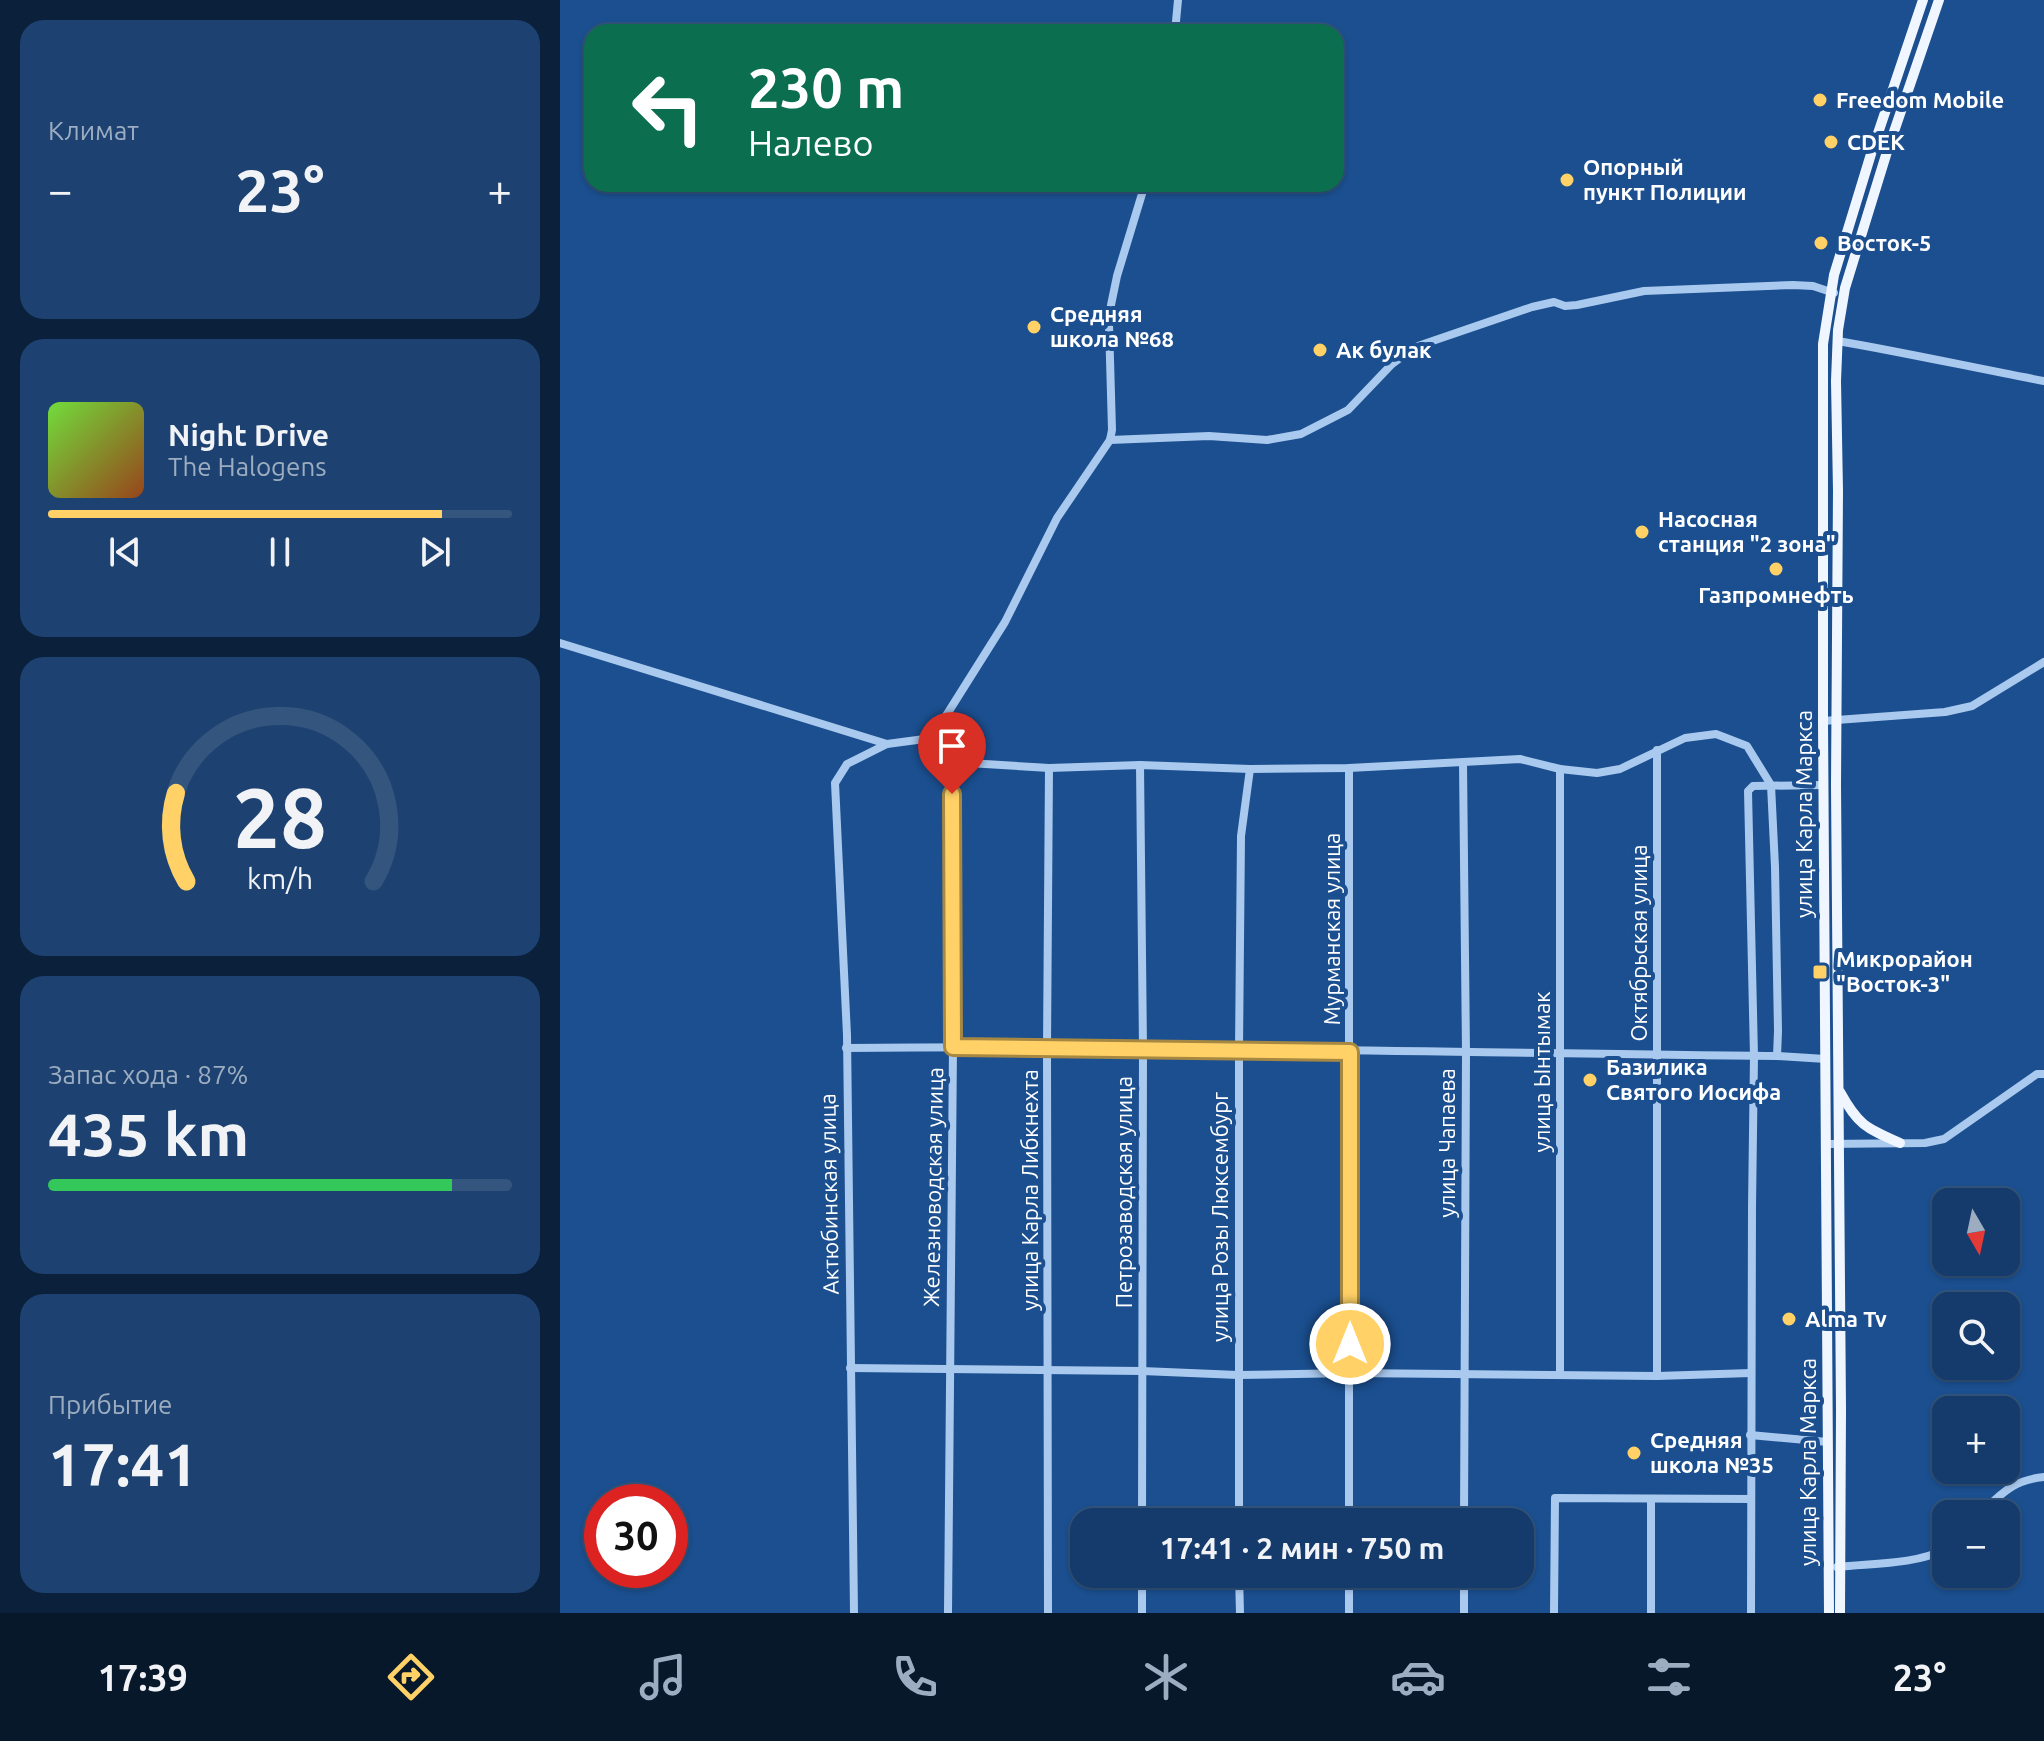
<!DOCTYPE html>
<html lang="ru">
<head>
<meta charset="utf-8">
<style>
	:root { --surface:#143b6b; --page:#1d4271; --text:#f1f3f6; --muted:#9dadc1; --line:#33557e; --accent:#ffd166 }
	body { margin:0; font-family:Ubuntu,sans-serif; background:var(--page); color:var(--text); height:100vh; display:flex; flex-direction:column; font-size:30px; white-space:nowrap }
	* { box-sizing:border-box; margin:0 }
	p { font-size:26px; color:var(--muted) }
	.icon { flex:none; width:44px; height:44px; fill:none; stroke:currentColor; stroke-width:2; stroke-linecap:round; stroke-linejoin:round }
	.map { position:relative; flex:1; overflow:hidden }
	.side { display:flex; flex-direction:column; gap:20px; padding:20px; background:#0b203b; width:560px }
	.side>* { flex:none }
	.top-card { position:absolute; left:24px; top:24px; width:760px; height:168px; border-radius:24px; box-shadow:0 2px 6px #0004,0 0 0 2px var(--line); background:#0b6e4f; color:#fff; overflow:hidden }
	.needle { width:52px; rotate:171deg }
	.tools { position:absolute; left:1372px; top:1188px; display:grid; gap:16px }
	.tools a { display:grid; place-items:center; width:88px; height:88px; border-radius:16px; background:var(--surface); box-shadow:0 2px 6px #0004,0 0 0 2px var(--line); font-size:40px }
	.speed { position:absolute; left:24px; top:1484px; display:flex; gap:16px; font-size:40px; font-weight:700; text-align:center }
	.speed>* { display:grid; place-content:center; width:104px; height:104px; border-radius:50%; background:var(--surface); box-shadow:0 2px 6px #0004,0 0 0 2px var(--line); line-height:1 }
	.speed .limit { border:12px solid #d22; background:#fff; color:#111 }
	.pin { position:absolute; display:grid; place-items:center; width:68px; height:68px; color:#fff; margin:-82px -34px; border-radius:50% 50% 50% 0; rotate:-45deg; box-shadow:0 0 8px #0007 }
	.pin .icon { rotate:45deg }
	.me { position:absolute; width:88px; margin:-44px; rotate:0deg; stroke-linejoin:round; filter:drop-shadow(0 0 6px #0008) }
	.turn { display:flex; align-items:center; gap:28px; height:168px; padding:0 32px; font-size:36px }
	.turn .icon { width:104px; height:104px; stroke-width:2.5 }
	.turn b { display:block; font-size:56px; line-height:68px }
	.big { font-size:60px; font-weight:600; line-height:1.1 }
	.side .widget { flex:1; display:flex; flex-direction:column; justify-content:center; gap:12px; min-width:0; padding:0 28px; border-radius:24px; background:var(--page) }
	.side .dial { align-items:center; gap:0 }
	.dial svg { height:208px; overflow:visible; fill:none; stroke:var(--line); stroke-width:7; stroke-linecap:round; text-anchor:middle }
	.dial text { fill:var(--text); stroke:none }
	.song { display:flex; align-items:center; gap:24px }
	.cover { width:96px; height:96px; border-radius:12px; background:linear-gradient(135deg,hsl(100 70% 55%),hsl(20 70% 35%)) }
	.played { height:8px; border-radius:4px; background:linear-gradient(90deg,var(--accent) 85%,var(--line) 85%) }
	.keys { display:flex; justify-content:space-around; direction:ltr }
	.heat { display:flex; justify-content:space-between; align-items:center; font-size:44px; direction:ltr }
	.charge { height:12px; border-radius:6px; background:linear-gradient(90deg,#34c759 87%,var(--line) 0) }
	.trip { position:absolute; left:510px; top:1508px; width:464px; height:80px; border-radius:24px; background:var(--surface); box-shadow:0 2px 6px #0004,0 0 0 2px var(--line); font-weight:600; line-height:80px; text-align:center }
	.tabs { display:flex; height:128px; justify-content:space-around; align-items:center; background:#08182b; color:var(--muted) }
	.tabs .icon { width:56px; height:56px }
	.tabs .current { color:var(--accent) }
	.tabs b { font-size:36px; color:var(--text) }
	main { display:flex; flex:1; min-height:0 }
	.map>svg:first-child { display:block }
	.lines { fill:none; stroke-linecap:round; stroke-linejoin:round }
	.minor { stroke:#a9c9ee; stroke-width:8 }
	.major { stroke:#f0f6ff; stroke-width:10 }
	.route-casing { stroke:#a68842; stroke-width:20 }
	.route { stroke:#ffd166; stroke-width:14 }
	.poi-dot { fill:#ffd166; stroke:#1b4f8f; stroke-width:3 }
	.labels { text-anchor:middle; stroke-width:8; stroke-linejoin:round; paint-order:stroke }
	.poi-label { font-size:22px; font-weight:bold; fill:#fff; stroke:#1b4f8f; text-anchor:start }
	.street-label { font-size:22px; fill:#fff; stroke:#1b4f8f }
</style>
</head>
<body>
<main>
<section class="side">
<div class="widget"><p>Климат</p>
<div class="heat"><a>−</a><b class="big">23°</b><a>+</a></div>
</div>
<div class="widget">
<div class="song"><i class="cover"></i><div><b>Night Drive</b><p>The Halogens</p></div></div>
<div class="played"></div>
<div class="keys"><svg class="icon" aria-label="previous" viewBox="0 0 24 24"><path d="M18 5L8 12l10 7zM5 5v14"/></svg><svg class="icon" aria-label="pause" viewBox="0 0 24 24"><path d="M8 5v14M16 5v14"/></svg><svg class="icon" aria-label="next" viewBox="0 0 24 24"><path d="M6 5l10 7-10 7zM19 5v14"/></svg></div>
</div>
<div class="widget dial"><svg viewBox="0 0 100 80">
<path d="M14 69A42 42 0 1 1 86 69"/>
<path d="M14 69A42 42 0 0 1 10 35" stroke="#ffd166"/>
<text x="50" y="56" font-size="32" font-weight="700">28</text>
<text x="50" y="72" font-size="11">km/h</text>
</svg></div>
<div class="widget"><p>Запас хода · 87%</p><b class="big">435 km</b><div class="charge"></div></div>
<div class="widget"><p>Прибытие</p><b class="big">17:41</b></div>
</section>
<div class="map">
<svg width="1484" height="1613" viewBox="0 0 1484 1613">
	<rect width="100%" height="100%" fill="#1b4f8f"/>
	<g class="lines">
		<!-- minor -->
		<g class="minor">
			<path d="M615 32 618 0"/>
			<path d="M1278 341C1347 353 1415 368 1484 381"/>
			<path d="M550 440 649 436 707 440 741 434 788 410 832 364 855 347 972 307 994 302 1005 306 1017 305 1084 291 1233 285 1253 286 1274 293"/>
			<path d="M0 643 327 744"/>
			<path d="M1263 721 1385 712 1412 706 1484 662"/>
			<path d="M372 738 445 622 497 518 550 440 552 430 549 324 551 305 557 276 585 184"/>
			<path d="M1097 750V1376"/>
			<path d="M903 763 906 1053 904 1522"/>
			<path d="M580 765 583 1049 582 1522"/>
			<path d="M1000 769V1375"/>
			<path d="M286 1048C596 1045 907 1053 1217 1056L1266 1059"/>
			<path d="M1266 1144 1365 1143 1384 1139 1477 1074H1484"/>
			<path d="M290 1368 582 1371 678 1375 790 1373 1097 1376 1191 1373"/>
			<path d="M1190 1435 1268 1442"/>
			<path d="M1420 1514C1442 1493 1453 1480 1484 1477"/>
			<path d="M679 1522V1049L681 836 690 769"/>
			<path d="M789 1522V768"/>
			<path d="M1277 1567C1312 1563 1354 1565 1386 1549"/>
			<path d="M679 1574 680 1613"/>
			<path d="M294 1613 287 1035 275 783 287 764 327 744 372 738 379 749 392 762 489 768 580 765 690 769 789 768 960 759 1000 769 1037 773 1060 769 1125 738 1156 734 1187 746 1211 785 1215 867 1218 1031 1217 1056"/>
			<path d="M388 1613 393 1047 392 762"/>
			<path d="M488 1613 487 1048 489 768"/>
			<path d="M582 1613V1574"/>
			<path d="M789 1613V1574"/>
			<path d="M904 1613V1574"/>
			<path d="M994 1613 995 1498 1191 1499"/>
			<path d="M1091 1613V1499"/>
			<path d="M1191 1613 1192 1207 1194 1056 1188 791 1193 786 1263 785"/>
		</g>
		<!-- major -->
		<g class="major">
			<path d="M1280 1092C1298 1125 1306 1128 1340 1143"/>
			<path d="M1269 1613 1263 721V344L1274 275 1311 154 1363 0"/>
			<path d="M1280 1613 1281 1409 1276 785 1278 491 1276 381 1278 330 1285 288 1326 155 1379 0"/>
		</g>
	</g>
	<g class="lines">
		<defs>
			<path id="route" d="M392 794 393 1047 790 1052V1344"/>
		</defs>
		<!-- route casing -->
		<use href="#route" class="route-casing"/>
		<!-- route -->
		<use href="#route" class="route"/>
	</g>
	<!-- markers -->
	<g class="poi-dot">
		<circle cx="1260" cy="100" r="8"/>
		<circle cx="1271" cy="142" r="8"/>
		<circle cx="1007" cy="180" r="8"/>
		<circle cx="1261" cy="243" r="8"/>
		<circle cx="474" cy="327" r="8"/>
		<circle cx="760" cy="350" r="8"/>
		<circle cx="1082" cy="532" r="8"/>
		<circle cx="1216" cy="569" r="8"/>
		<rect x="1252" y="964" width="16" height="16" rx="4"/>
		<circle cx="1030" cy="1080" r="8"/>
		<circle cx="1229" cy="1319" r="8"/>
		<circle cx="1074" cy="1453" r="8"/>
	</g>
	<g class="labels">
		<!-- poi labels -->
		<g class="poi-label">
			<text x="1276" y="108">Freedom Mobile</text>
			<text x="1287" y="150">CDEK</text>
			<text x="1023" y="175">Опорный<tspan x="1023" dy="25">пункт Полиции</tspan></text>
			<text x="1277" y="251">Восток-5</text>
			<text x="490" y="322">Средняя<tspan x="490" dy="25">школа №68</tspan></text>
			<text x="776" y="358">Ак булак</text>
			<text x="1098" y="527">Насосная<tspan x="1098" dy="25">станция "2 зона"</tspan></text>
			<text x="1216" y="603" text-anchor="middle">Газпромнефть</text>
			<text x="1276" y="967">Микрорайон<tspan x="1276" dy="25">"Восток-3"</tspan></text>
			<text x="1046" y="1075">Базилика<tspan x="1046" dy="25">Святого Иосифа</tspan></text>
			<text x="1245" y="1327">Alma Tv</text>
			<text x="1090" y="1448">Средняя<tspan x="1090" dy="25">школа №35</tspan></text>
		</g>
		<!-- street labels -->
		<g class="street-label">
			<text transform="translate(1244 814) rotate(-90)" y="8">улица Карла Маркса</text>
			<text transform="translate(772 929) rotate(-90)" y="8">Мурманская улица</text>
			<text transform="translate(1079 943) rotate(-90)" y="8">Октябрьская улица</text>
			<text transform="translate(982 1072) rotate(-90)" y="8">улица Ынтымак</text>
			<text transform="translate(887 1143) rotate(-90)" y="8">улица Чапаева</text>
			<text transform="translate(373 1187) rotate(-89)" y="8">Железноводская улица</text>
			<text transform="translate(470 1190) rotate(-90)" y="8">улица Карла Либкнехта</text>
			<text transform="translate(564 1192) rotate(-90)" y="8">Петрозаводская улица</text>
			<text transform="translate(269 1194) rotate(-91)" y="8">Актюбинская улица</text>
			<text transform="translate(660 1217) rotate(-90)" y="8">улица Розы Люксембург</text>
			<text transform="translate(1248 1462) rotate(-90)" y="8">улица Карла Маркса</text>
		</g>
	</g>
</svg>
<div class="tools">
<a><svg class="needle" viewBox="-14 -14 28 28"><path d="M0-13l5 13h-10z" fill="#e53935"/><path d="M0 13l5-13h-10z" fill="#9dadc1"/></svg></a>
<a><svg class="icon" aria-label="search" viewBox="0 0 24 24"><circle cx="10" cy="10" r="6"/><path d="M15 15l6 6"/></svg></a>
<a>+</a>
<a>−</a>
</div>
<div class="speed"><div class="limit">30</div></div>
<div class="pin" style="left:392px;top:794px;background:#d93025"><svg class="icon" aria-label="arrive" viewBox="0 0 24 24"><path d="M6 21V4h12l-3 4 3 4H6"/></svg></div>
<svg class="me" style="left:790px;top:1344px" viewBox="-20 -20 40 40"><circle r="17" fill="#ffd166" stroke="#fff" stroke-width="3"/><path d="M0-11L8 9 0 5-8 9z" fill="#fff"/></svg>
<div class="trip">17:41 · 2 мин · 750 m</div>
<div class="top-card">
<div class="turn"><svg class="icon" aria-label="left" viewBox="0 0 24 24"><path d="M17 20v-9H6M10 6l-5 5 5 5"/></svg><div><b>230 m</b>Налево</div></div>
</div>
</div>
</main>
<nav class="tabs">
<b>17:39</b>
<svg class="icon current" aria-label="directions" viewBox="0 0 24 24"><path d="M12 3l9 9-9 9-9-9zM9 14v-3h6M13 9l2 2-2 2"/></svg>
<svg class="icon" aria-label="music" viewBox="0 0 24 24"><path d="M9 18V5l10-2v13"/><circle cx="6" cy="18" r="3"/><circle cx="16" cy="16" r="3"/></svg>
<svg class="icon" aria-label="phone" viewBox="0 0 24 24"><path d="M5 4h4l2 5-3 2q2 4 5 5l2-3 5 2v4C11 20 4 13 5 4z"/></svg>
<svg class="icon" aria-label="climate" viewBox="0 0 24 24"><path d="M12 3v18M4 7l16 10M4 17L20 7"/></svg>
<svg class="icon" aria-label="car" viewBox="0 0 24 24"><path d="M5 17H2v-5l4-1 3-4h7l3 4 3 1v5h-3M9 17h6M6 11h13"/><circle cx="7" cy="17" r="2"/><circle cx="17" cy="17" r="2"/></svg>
<svg class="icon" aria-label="filters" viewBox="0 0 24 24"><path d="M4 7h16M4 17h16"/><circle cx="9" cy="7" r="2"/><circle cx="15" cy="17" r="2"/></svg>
<b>23°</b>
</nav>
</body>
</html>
